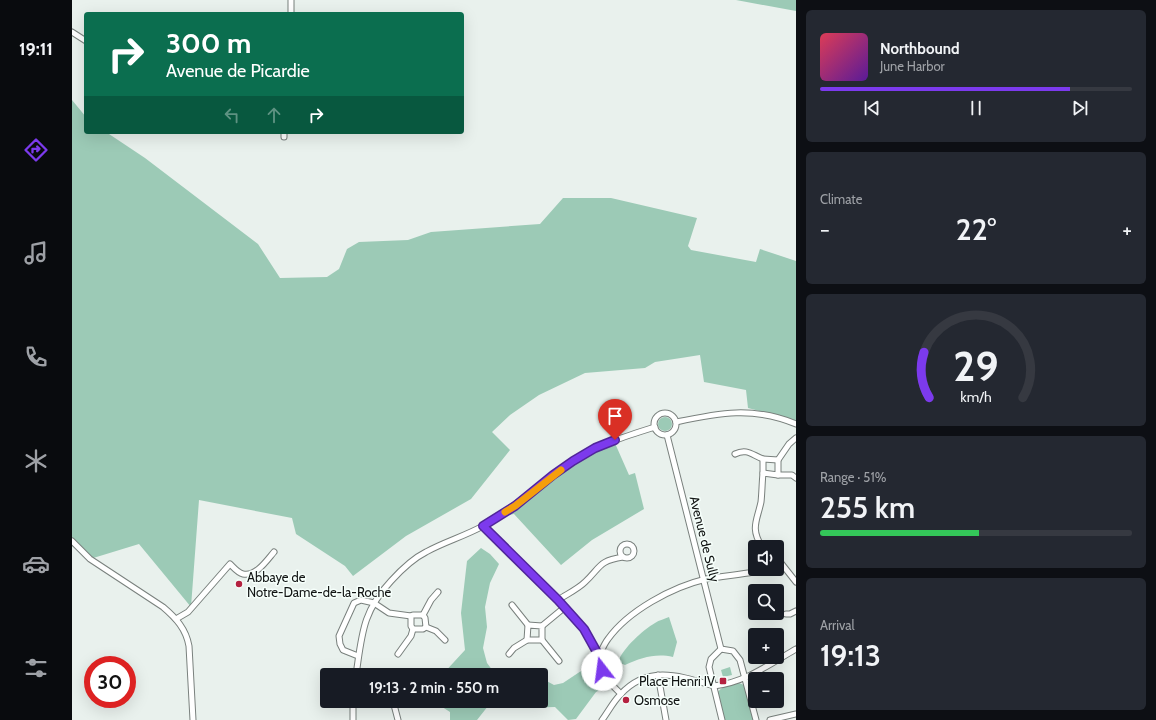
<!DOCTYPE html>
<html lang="en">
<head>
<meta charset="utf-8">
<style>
	:root { --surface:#171b24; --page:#242831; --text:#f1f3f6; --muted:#9ea1a6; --line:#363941; --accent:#7c3aed }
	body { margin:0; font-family:Cabin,sans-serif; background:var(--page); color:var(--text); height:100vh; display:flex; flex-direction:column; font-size:15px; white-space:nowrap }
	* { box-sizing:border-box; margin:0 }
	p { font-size:13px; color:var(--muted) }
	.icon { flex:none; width:22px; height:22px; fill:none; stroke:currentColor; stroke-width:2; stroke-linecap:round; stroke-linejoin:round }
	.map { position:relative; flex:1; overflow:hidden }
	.panel { display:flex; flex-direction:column; gap:10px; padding:10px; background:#0d0f14; width:360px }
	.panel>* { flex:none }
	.banner { position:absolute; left:12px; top:12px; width:380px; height:122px; border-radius:4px; box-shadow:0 4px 16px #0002; background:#0b6e4f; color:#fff; overflow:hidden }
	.fabs { position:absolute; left:676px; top:540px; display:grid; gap:8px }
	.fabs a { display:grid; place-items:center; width:36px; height:36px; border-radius:4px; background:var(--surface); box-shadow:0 4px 16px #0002; font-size:20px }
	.speed { position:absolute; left:12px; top:656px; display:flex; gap:8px; font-size:20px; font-weight:700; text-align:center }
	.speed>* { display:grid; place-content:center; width:52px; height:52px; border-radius:50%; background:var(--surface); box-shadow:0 4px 16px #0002; line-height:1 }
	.speed .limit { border:6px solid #d22; background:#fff; color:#111 }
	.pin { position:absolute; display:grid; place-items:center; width:34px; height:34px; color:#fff; margin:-41px -17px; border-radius:50% 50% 50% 0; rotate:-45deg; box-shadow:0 0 4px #0007 }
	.pin .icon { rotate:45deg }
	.me { position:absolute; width:44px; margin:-22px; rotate:345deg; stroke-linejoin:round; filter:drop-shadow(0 0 3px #0008) }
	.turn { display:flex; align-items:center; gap:14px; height:84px; padding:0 16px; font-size:18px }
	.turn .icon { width:52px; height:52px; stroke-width:2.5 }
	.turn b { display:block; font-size:28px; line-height:34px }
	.lanes { display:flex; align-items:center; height:38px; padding:0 16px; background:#0003; justify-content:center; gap:20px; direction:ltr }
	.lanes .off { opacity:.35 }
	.big { font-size:30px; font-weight:600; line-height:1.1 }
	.panel .card { flex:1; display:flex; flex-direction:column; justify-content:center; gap:6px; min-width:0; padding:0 14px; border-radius:6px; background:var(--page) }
	.panel .dial { align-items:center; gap:0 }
	.dial svg { height:104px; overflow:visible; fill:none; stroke:var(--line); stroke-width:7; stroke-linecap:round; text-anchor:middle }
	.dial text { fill:var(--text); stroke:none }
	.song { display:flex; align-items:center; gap:12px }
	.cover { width:48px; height:48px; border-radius:6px; background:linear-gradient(135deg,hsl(350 70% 55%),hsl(270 70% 35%)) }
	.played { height:4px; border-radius:2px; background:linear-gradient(90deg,var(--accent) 80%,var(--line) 80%) }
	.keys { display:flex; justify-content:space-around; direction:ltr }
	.heat { display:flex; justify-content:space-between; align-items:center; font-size:22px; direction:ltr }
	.charge { height:6px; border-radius:3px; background:linear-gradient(90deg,#34c759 51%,var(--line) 0) }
	.trip { position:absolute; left:248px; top:668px; width:228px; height:40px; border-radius:4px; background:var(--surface); box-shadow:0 4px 16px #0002; font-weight:600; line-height:40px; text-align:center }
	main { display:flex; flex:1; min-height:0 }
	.menu { display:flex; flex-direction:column; width:72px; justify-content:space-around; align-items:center; background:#090b0e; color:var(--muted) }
	.menu .icon { width:28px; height:28px }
	.menu .current { color:var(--accent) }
	.menu b { font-size:18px; color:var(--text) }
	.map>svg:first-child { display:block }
	.green { fill:#9ccab6 }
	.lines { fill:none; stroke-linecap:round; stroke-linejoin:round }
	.minor-casing { stroke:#79807d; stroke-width:7 }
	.minor { stroke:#fff; stroke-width:5 }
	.route-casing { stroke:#51269a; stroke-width:10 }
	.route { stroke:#7c3aed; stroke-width:7 }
	.slow { stroke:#f59e0b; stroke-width:7 }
	.poi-dot { fill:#b42140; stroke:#f6fffb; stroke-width:1.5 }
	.labels { text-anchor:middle; stroke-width:3; stroke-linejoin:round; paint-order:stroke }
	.street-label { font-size:13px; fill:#121514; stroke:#f6fffb }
	.poi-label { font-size:13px; fill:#121514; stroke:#f6fffb; text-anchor:start }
</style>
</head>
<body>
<main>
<nav class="menu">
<b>19:11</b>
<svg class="icon current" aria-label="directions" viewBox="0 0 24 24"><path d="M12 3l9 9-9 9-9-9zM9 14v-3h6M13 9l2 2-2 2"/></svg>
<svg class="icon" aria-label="music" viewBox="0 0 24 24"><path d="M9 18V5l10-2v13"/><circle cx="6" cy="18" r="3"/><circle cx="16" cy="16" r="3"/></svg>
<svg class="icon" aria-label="phone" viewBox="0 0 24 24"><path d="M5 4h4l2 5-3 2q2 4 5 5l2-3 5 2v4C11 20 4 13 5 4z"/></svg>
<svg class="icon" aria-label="climate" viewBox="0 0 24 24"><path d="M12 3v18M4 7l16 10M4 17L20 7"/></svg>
<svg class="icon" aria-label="car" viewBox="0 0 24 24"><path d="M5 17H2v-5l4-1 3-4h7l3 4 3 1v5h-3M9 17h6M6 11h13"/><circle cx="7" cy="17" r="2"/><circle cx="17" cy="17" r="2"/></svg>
<svg class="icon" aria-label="filters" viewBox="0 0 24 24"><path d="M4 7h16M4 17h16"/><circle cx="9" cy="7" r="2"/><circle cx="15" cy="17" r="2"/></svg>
</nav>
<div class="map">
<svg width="724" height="720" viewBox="0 0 724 720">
	<rect width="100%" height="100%" fill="#e9f1ed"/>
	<!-- green -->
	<g class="green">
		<path d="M664 0H724V11Z"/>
		<path d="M0 100 14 117V132H34L73 158 186 244 208 278 255 277 267 269 275 249 287 242 336 240 359 232 468 224 491 198H539L625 218 616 246 619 250 684 262 688 249 724 261V421L676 408 674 390 632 382 628 355 583 362 573 368 513 373 467 395 438 415 420 432 438 450 399 499 334 536 281 576 273 566 224 534 220 518 127 500 119 607 67 544 18 559 0 546Z"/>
		<circle cx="593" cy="424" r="7"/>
		<path d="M542 441 557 475 563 473 572 509 520 540 489 565 442 514 437 515C454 496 474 480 496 466 510 456 527 449 542 441Z"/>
		<path d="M409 548 418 554 427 564 418 583 413 607 415 627 411 648 415 663 424 675H370L393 650 389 613 395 561Z"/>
		<path d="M597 617 605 642 601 657C583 653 569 658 553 665L546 662C551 648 571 630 583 623 587 620 593 619 597 617Z"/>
		<path d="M527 667 533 687 524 692 504 719 496 720 483 707 451 708 432 701H469V678L482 685 491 683 509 671Z"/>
		<path d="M658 667 660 675 651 677 649 670Z"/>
		<path d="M667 683 672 685 682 720H652L645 693C649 686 660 685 667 683Z"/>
		<path d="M361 701H420L405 720H378V712Z"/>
	</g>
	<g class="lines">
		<defs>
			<g id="minor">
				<path d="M219 14V0"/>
				<path d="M0 32 14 41"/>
				<path d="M212 132V137"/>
				<circle cx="593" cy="424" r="11"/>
				<path d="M604 422C647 413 681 406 724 424"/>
				<path d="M595 435 649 649"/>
				<path d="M663 454C675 448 680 455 691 459"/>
				<path d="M691 473V459L706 460"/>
				<path d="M706 475H720L724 478"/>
				<path d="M411 526 486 600 512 629 527 656 530 670 535 680 549 694"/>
				<path d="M0 541 18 559 91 607C104 618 114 629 117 646L121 720"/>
				<circle cx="555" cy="551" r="7"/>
				<path d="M690 547C678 528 685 521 689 502 690 493 690 483 691 473L706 475V460L717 444 724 438"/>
				<path d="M705 561 709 563 724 582"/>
				<path d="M486 600C495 594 506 589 513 582 529 567 526 561 551 557"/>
				<path d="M440 605 456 625"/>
				<path d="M714 614H718L724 611"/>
				<path d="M351 615H341L339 616V626L341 629H351L354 627 364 631 373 640"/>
				<path d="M104 619 116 612 158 564C162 568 166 573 171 574 184 577 195 560 202 552"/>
				<path d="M470 626 493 607"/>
				<path d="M354 627 353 618 351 615 359 600 366 592"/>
				<path d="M455 640 456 625 470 626V640L487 661"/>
				<path d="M326 654 339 636 341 629"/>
				<path d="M437 654 442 648 455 640H470"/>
				<path d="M286 656 271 650 268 644 267 636 282 603 289 600 302 603 317 613 339 616"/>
				<path d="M527 656C530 650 532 644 536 639 556 611 600 587 634 579 649 576 666 575 682 572L690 569"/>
				<path d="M284 675C290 635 290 612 319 581 329 570 340 559 354 552 372 542 393 536 411 526 443 508 469 482 500 462 525 445 554 436 583 427"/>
				<path d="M586 675 594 720"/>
				<path d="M321 701 326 720"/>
				<path d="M281 720V701"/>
				<path d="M530 720C536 712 541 702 548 695 576 664 608 676 642 686 672 683 698 664 724 649"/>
				<path d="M650 720 637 667 639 659 649 649 661 651 668 660 684 720"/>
				<path d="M698 720 724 714"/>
			</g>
		</defs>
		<!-- minor casing -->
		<use href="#minor" class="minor-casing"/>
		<!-- minor -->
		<use href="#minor" class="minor"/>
	</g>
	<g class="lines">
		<defs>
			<path id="route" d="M530 670 527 656 512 629 486 600 411 526 443 506 481 475 501 461 523 448 543 440"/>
		</defs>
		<!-- route casing -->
		<use href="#route" class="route-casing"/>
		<!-- route -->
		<use href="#route" class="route"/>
		<!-- slow -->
		<path class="slow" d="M433 512 443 506 489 470"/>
	</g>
	<!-- markers -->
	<g class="poi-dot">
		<circle cx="167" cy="584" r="4"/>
		<rect x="647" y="677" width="8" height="8" rx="2"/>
		<circle cx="554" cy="700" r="4"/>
	</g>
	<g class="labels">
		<!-- street labels -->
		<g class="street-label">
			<text transform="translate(633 539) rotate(76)" y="5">Avenue de Sully</text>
		</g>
		<!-- poi labels -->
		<g class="poi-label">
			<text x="175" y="582">Abbaye de<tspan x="175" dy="15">Notre-Dame-de-la-Roche</tspan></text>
			<text x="643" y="686" text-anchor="end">Place Henri IV</text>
			<text x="562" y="705">Osmose</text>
		</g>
	</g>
</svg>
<div class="fabs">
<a><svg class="icon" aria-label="sound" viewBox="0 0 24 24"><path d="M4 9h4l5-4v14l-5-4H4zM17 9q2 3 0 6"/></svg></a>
<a><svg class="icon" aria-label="search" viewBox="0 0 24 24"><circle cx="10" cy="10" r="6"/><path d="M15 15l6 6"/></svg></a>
<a>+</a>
<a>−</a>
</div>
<div class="speed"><div class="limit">30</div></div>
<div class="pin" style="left:543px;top:440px;background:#d93025"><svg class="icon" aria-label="arrive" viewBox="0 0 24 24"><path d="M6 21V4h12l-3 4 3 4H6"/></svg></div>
<svg class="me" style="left:530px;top:670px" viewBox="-20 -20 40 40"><circle r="19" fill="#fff"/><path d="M0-13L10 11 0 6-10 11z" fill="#7c3aed"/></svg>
<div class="trip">19:13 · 2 min · 550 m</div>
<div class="banner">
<div class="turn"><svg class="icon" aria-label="right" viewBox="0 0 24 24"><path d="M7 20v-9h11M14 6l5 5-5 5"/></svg><div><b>300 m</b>Avenue de Picardie</div></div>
<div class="lanes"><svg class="icon off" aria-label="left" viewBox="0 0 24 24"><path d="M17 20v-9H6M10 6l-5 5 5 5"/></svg><svg class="icon off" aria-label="ahead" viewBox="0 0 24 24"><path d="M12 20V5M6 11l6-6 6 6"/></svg><svg class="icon" aria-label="right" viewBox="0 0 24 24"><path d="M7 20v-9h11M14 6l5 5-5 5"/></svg></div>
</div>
</div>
<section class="panel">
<div class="card">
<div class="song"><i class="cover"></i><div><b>Northbound</b><p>June Harbor</p></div></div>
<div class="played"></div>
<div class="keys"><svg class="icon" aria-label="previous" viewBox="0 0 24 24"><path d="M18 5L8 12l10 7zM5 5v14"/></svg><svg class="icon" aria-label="pause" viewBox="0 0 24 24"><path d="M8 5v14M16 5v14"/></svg><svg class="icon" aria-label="next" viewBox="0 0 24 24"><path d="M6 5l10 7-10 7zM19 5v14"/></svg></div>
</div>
<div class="card"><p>Climate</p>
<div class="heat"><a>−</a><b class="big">22°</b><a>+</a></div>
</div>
<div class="card dial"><svg viewBox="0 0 100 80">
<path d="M14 69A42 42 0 1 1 86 69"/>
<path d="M14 69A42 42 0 0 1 10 34" stroke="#7c3aed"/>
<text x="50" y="56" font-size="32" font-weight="700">29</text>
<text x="50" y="72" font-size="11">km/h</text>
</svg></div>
<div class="card"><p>Range · 51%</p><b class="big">255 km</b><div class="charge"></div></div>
<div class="card"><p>Arrival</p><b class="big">19:13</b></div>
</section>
</main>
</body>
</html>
